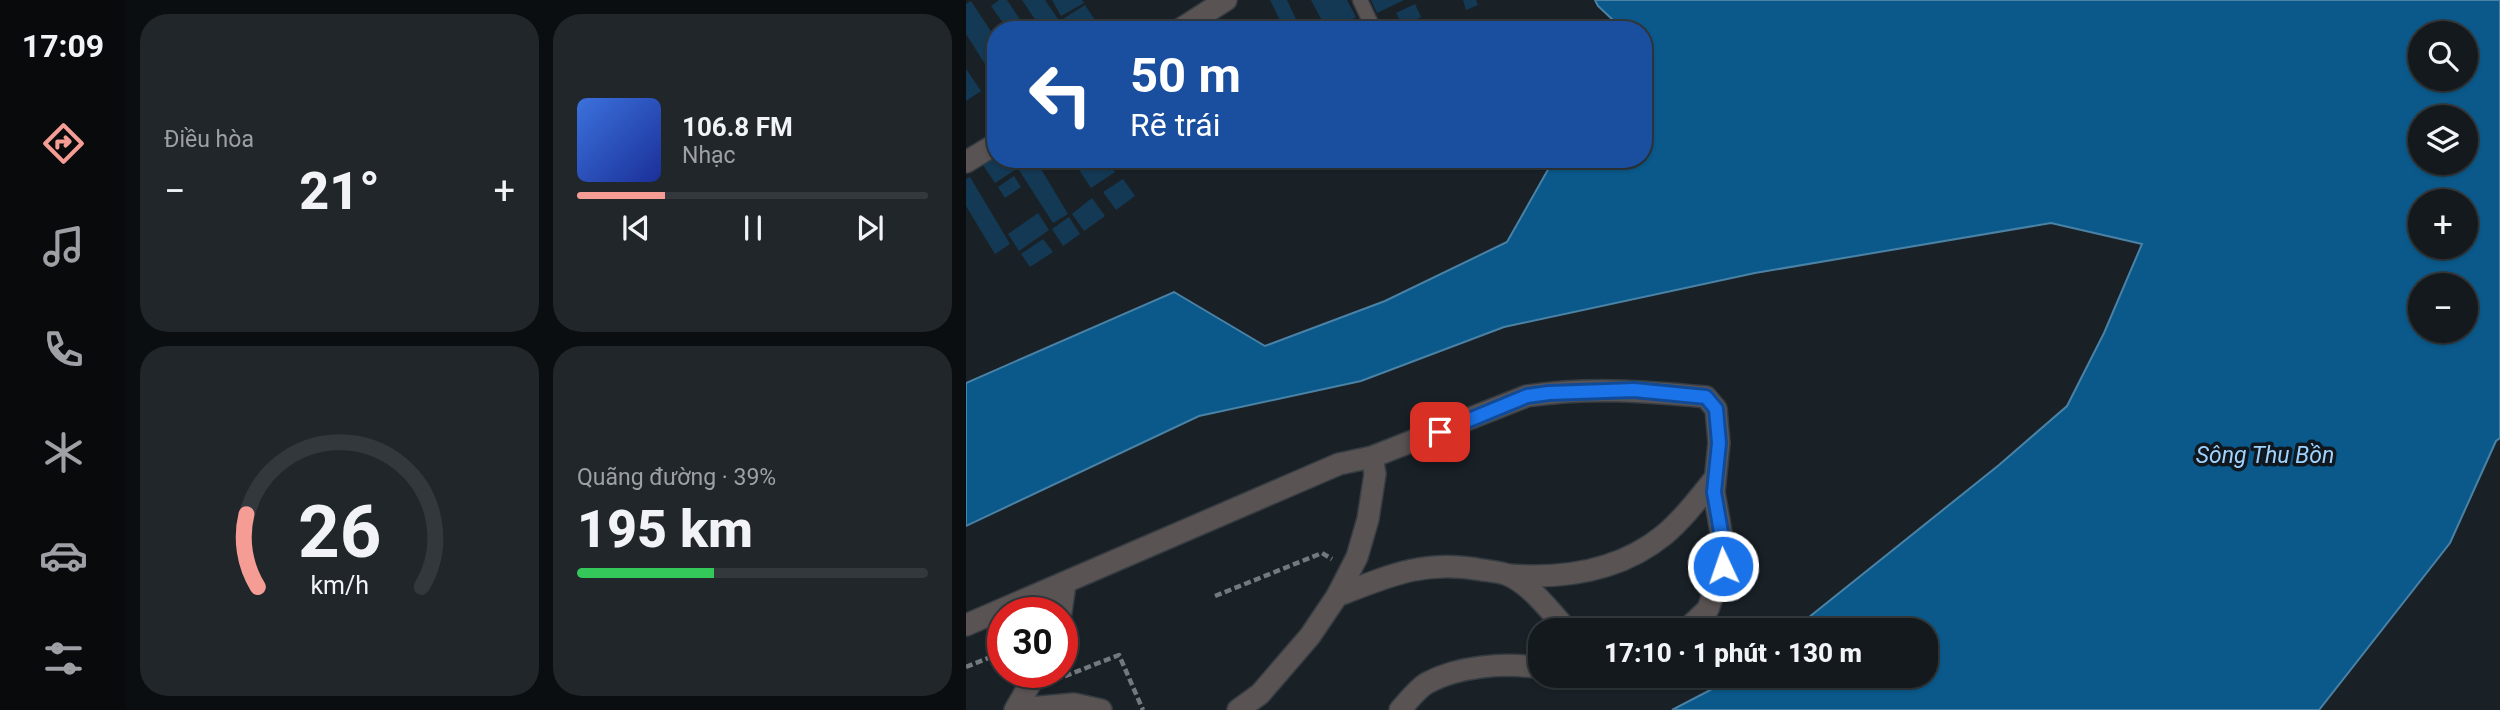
<!DOCTYPE html>
<html lang="vi">
<head>
<meta charset="utf-8">
<style>
	:root { --surface:#13191d; --page:#20262a; --text:#f1f3f6; --muted:#9da0a4; --line:#32383b; --accent:#f59c94 }
	body { margin:0; font-family:Roboto,sans-serif; background:var(--page); color:var(--text); height:100vh; display:flex; flex-direction:column; font-size:26px; white-space:nowrap }
	* { box-sizing:border-box; margin:0 }
	p { font-size:23px; color:var(--muted) }
	.icon { flex:none; width:38px; height:38px; fill:none; stroke:currentColor; stroke-width:2; stroke-linecap:round; stroke-linejoin:round }
	.map { position:relative; flex:1; overflow:hidden }
	.sheet { display:flex; flex-direction:column; gap:14px; padding:14px; background:#0a0e10; width:840px }
	.sheet>* { flex:none }
	.guide { position:absolute; left:21px; top:21px; width:665px; height:147px; border-radius:28px; box-shadow:0 2px 5px #0004,0 0 0 2px var(--line); background:#1a4fa0; color:#fff; overflow:hidden }
	.buttons { position:absolute; left:1442px; top:21px; display:grid; gap:14px }
	.buttons a { display:grid; place-items:center; width:70px; height:70px; border-radius:50%; background:var(--surface); box-shadow:0 2px 5px #0004,0 0 0 2px var(--line); font-size:35px }
	.speed { position:absolute; left:21px; top:597px; display:flex; gap:14px; font-size:35px; font-weight:700; text-align:center }
	.speed>* { display:grid; place-content:center; width:91px; height:91px; border-radius:50%; background:var(--surface); box-shadow:0 2px 5px #0004,0 0 0 2px var(--line); line-height:1 }
	.speed .limit { border:10px solid #d22; background:#fff; color:#111 }
	.pin { position:absolute; display:grid; place-items:center; width:60px; height:60px; color:#fff; margin:-30px; border-radius:14px; box-shadow:0 4px 10px #0006 }
	.me { position:absolute; width:77px; margin:-38px; rotate:357deg; stroke-linejoin:round; filter:drop-shadow(0 0 5px #0008) }
	.turn { display:flex; align-items:center; gap:24px; height:147px; padding:0 28px; font-size:32px }
	.turn .icon { width:91px; height:91px; stroke-width:2.5 }
	.turn b { display:block; font-size:49px; line-height:60px }
	.big { font-size:52px; font-weight:800; line-height:1.1 }
	.sheet .tile { flex:1; display:flex; flex-direction:column; justify-content:center; gap:10px; min-width:0; padding:0 24px; border-radius:28px; background:var(--page) }
	.sheet .dial { align-items:center; gap:0 }
	.dial svg { height:182px; overflow:visible; fill:none; stroke:var(--line); stroke-width:7; stroke-linecap:round; text-anchor:middle }
	.dial text { fill:var(--text); stroke:none }
	.song { display:flex; align-items:center; gap:21px }
	.cover { width:84px; height:84px; border-radius:10px; background:linear-gradient(135deg,hsl(220 70% 55%),hsl(230 70% 35%)) }
	.played { height:7px; border-radius:4px; background:linear-gradient(90deg,var(--accent) 25%,var(--line) 25%) }
	.keys { display:flex; justify-content:space-around; direction:ltr }
	.heat { display:flex; justify-content:space-between; align-items:center; font-size:38px; direction:ltr }
	.charge { height:10px; border-radius:5px; background:linear-gradient(90deg,#34c759 39%,var(--line) 0) }
	.sheet .tiles { flex:1; display:grid; gap:14px; grid-template-columns:repeat(2,1fr) }
	.trip { position:absolute; left:562px; top:618px; width:410px; height:70px; border-radius:28px; background:var(--surface); box-shadow:0 2px 5px #0004,0 0 0 2px var(--line); font-weight:800; line-height:70px; text-align:center }
	main { display:flex; flex:1; min-height:0 }
	.menu { display:flex; flex-direction:column; width:126px; justify-content:space-around; align-items:center; background:#080a0c; color:var(--muted) }
	.menu .icon { width:49px; height:49px }
	.menu .current { color:var(--accent) }
	.menu b { font-size:32px; color:var(--text) }
	.map>svg:first-child { display:block }
	.water { fill:#0a598a; stroke:#4a82a6; stroke-width:2; fill-rule:evenodd }
	.building { fill:#143954 }
	.lines { fill:none; stroke-linecap:round; stroke-linejoin:round }
	.lane-casing { stroke:#353c42; stroke-width:17 }
	.street-casing { stroke:#353c42; stroke-width:24 }
	.path { stroke:#72797f; stroke-width:4.5; stroke-dasharray:7 3.5; stroke-linecap:butt }
	.lane { stroke:#595353; stroke-width:14 }
	.street { stroke:#595353; stroke-width:21 }
	.route-casing { stroke:#114b97; stroke-width:18 }
	.route { stroke:#1a73e8; stroke-width:12 }
	.labels { text-anchor:middle; stroke-width:7; stroke-linejoin:round; paint-order:stroke }
	.water-label { font-size:23px; font-style:italic; fill:#9fd3fe; stroke:#10171e }
</style>
</head>
<body>
<main>
<nav class="menu">
<b>17:09</b>
<svg class="icon current" aria-label="directions" viewBox="0 0 24 24"><path d="M12 3l9 9-9 9-9-9zM9 14v-3h6M13 9l2 2-2 2"/></svg>
<svg class="icon" aria-label="music" viewBox="0 0 24 24"><path d="M9 18V5l10-2v13"/><circle cx="6" cy="18" r="3"/><circle cx="16" cy="16" r="3"/></svg>
<svg class="icon" aria-label="phone" viewBox="0 0 24 24"><path d="M5 4h4l2 5-3 2q2 4 5 5l2-3 5 2v4C11 20 4 13 5 4z"/></svg>
<svg class="icon" aria-label="climate" viewBox="0 0 24 24"><path d="M12 3v18M4 7l16 10M4 17L20 7"/></svg>
<svg class="icon" aria-label="car" viewBox="0 0 24 24"><path d="M5 17H2v-5l4-1 3-4h7l3 4 3 1v5h-3M9 17h6M6 11h13"/><circle cx="7" cy="17" r="2"/><circle cx="17" cy="17" r="2"/></svg>
<svg class="icon" aria-label="filters" viewBox="0 0 24 24"><path d="M4 7h16M4 17h16"/><circle cx="9" cy="7" r="2"/><circle cx="15" cy="17" r="2"/></svg>
</nav>
<section class="sheet">
<div class="tiles">
<div class="tile"><p>Điều hòa</p>
<div class="heat"><a>−</a><b class="big">21°</b><a>+</a></div>
</div>
<div class="tile">
<div class="song"><i class="cover"></i><div><b>106.8 FM</b><p>Nhạc</p></div></div>
<div class="played"></div>
<div class="keys"><svg class="icon" aria-label="previous" viewBox="0 0 24 24"><path d="M18 5L8 12l10 7zM5 5v14"/></svg><svg class="icon" aria-label="pause" viewBox="0 0 24 24"><path d="M8 5v14M16 5v14"/></svg><svg class="icon" aria-label="next" viewBox="0 0 24 24"><path d="M6 5l10 7-10 7zM19 5v14"/></svg></div>
</div>
<div class="tile dial"><svg viewBox="0 0 100 80">
<path d="M14 69A42 42 0 1 1 86 69"/>
<path d="M14 69A42 42 0 0 1 9 37" stroke="#f59c94"/>
<text x="50" y="56" font-size="32" font-weight="700">26</text>
<text x="50" y="72" font-size="11">km/h</text>
</svg></div>
<div class="tile"><p>Quãng đường · 39%</p><b class="big">195 km</b><div class="charge"></div></div>
</div>
</section>
<div class="map">
<svg width="1534" height="710" viewBox="0 0 1534 710">
	<rect width="100%" height="100%" fill="#192127"/>
	<!-- water -->
	<path class="water" d="M629 0H1534V438L1530 441 1484 543 1353 710H706L771 676H959V630H827L1033 465 1101 406 1138 333 1176 244 1085 223 789 273 538 327 395 381 233 416 0 526V383L208 292 299 346 419 301 541 242 588 159H677V30H649V22L632 6ZM1454 33H1500V79H1454ZM1454 117H1500V163H1454ZM1454 201H1500V247H1454ZM1454 285H1500V331H1454Z"/>
	<!-- building -->
	<g class="building">
		<path d="M33 0H41L55 21 42 30 25 6Z"/>
		<path d="M56 0H79L98 28 76 30Z"/>
		<path d="M86 0H116L118 3 95 16Z"/>
		<path d="M304 0H321L335 30H319Z"/>
		<path d="M345 0H381L390 17 367 30H361Z"/>
		<path d="M405 0H438L411 13Z"/>
		<path d="M497 0H510L512 5 500 10Z"/>
		<path d="M5 1 30 39V57L19 64 0 34V4Z"/>
		<path d="M449 4 455 17 437 25 430 13Z"/>
		<path d="M119 5 132 25 124 30H103L97 19Z"/>
		<path d="M280 21 285 30H265Z"/>
		<path d="M0 69 15 91 0 101Z"/>
		<path d="M30 157V159H42L49 170 29 183 17 165Z"/>
		<path d="M58 159H69L102 214 87 223 49 164Z"/>
		<path d="M106 159H141L149 172 125 188Z"/>
		<path d="M48 176 55 187 39 198 32 187Z"/>
		<path d="M4 177 44 244 29 254 0 206V179Z"/>
		<path d="M157 179 169 196 150 210 137 192Z"/>
		<path d="M126 198 139 216 118 231 106 214Z"/>
		<path d="M72 213 83 230 53 251 42 234Z"/>
		<path d="M103 217 114 234 97 246 86 229Z"/>
		<path d="M77 239 87 252 64 267 55 254Z"/>
	</g>
	<g class="lines">
		<defs>
			<path id="lane" d="M394 0 408 30"/>
			<g id="street">
				<path d="M213 30 260 0"/>
				<path d="M0 162 30 144"/>
				<path d="M543 575C597 579 654 571 698 535 717 519 733 498 749 478"/>
				<path d="M371 596C422 576 459 559 516 570 524 571 535 572 542 575 564 584 586 613 601 630"/>
				<path d="M95 612 99 584"/>
				<path d="M0 625 373 464 406 457 561 396C622 387 679 391 740 397L750 409 753 443 748 492 755 532 757 566 742 609 720 630"/>
				<path d="M614 676H621"/>
				<path d="M51 709 108 704 135 710"/>
				<path d="M49 710 71 672"/>
				<path d="M272 710 294 694 344 636 371 596 391 557 402 519 409 474 406 457"/>
				<path d="M434 710C442 701 451 689 461 683 492 666 540 662 574 668"/>
			</g>
		</defs>
		<!-- lane casing -->
		<use href="#lane" class="lane-casing"/>
		<!-- street casing -->
		<use href="#street" class="street-casing"/>
		<!-- path -->
		<g class="path">
			<path d="M249 596 356 553 366 559"/>
			<path d="M0 667 37 652"/>
			<path d="M89 680 153 655 177 710"/>
		</g>
		<!-- lane -->
		<use href="#lane" class="lane"/>
		<!-- street -->
		<use href="#street" class="street"/>
	</g>
	<g class="lines">
		<defs>
			<path id="route" d="M474 432 561 396 583 393 668 390 740 397 750 409 753 443 748 492 755 532 757 566"/>
		</defs>
		<!-- route casing -->
		<use href="#route" class="route-casing"/>
		<!-- route -->
		<use href="#route" class="route"/>
	</g>
	<g class="labels">
		<!-- water labels -->
		<g class="water-label">
			<text x="1299" y="463">Sông Thu Bồn</text>
		</g>
	</g>
</svg>
<div class="buttons">
<a><svg class="icon" aria-label="search" viewBox="0 0 24 24"><circle cx="10" cy="10" r="6"/><path d="M15 15l6 6"/></svg></a>
<a><svg class="icon" aria-label="layers" viewBox="0 0 24 24"><path d="M12 4l9 5-9 5-9-5zM3 14l9 5 9-5"/></svg></a>
<a>+</a>
<a>−</a>
</div>
<div class="speed"><div class="limit">30</div></div>
<div class="pin" style="left:474px;top:432px;background:#d93025"><svg class="icon" aria-label="arrive" viewBox="0 0 24 24"><path d="M6 21V4h12l-3 4 3 4H6"/></svg></div>
<svg class="me" style="left:757px;top:566px" viewBox="-20 -20 40 40"><circle r="17" fill="#1a73e8" stroke="#fff" stroke-width="3"/><path d="M0-11L8 9 0 5-8 9z" fill="#fff"/></svg>
<div class="trip">17:10 · 1 phút · 130 m</div>
<div class="guide">
<div class="turn"><svg class="icon" aria-label="left" viewBox="0 0 24 24"><path d="M17 20v-9H6M10 6l-5 5 5 5"/></svg><div><b>50 m</b>Rẽ trái</div></div>
</div>
</div>
</main>
</body>
</html>
